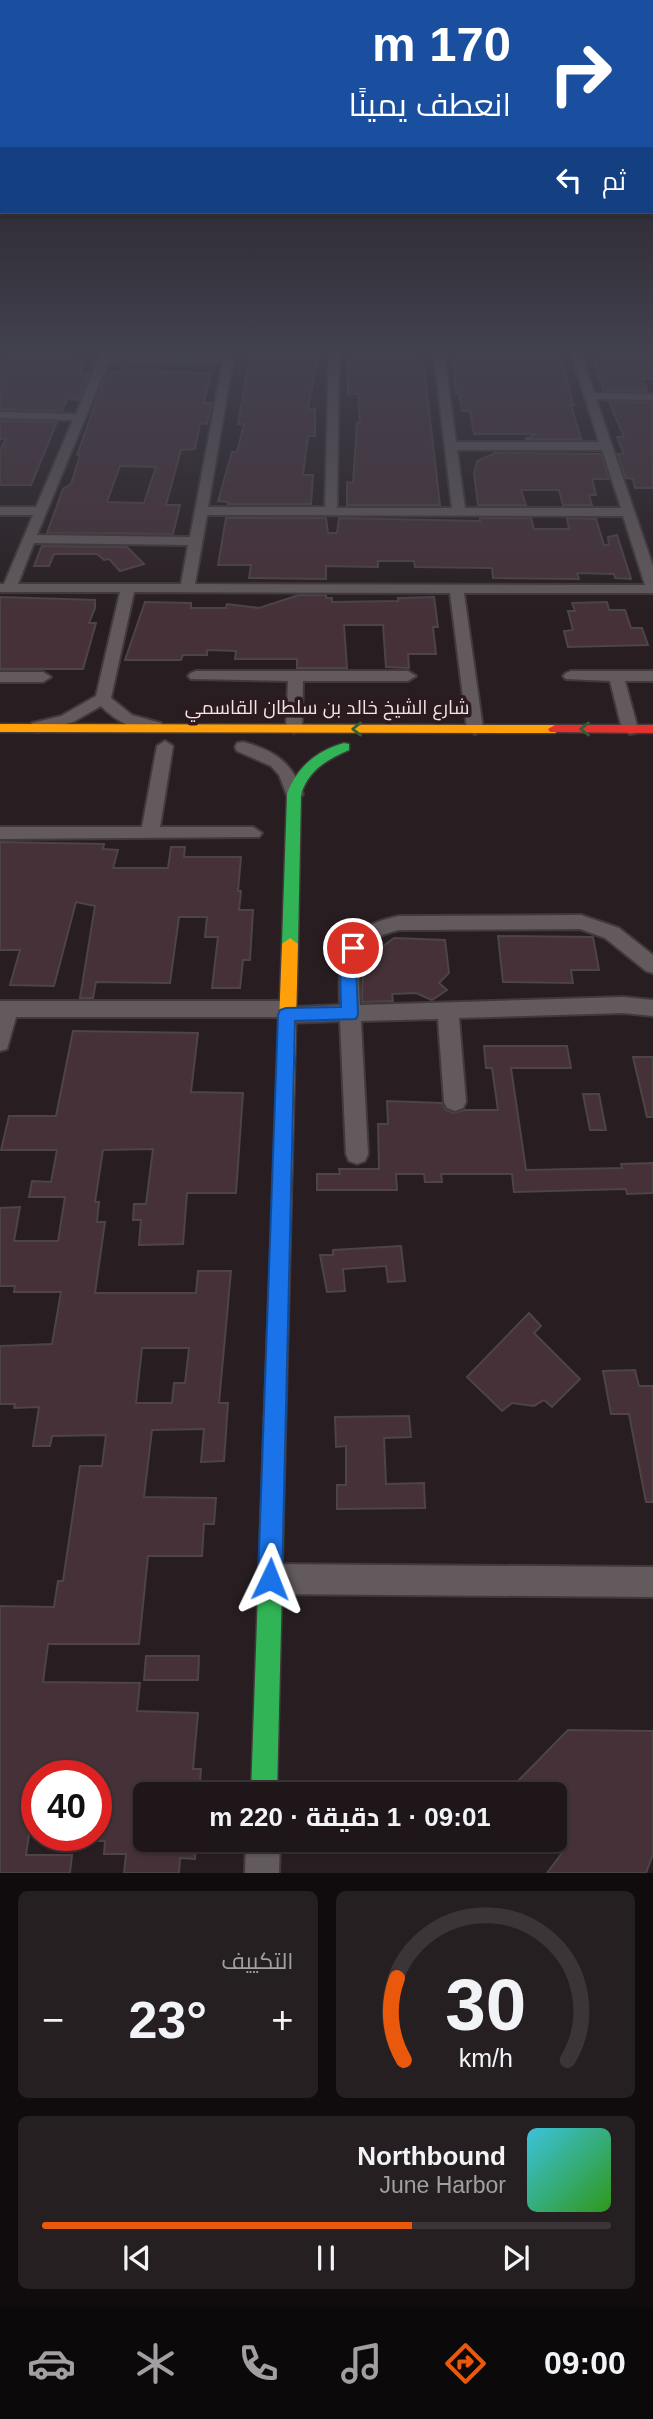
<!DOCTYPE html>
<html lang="ar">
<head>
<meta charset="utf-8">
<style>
	:root { --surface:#1e1619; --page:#261f22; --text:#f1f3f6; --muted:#a19fa2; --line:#3c3538; --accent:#ea580c }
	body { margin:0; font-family:Arial,Cairo,sans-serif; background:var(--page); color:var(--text); direction:rtl; height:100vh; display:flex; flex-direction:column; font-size:26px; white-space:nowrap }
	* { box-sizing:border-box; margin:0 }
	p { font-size:23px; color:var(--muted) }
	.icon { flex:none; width:38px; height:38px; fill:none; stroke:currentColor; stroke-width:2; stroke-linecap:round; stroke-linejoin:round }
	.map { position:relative; height:1873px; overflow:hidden; direction:ltr }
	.sheet { display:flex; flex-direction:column; gap:18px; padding:18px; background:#100c0e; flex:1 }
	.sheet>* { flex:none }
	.guide { position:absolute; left:0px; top:0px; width:654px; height:214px; box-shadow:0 2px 5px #0004,0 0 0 2px var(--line); direction:rtl; background:#1a4fa0; color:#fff; overflow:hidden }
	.speed { position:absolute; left:21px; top:1760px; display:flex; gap:14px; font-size:35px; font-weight:700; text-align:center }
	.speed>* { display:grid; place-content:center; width:91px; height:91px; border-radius:50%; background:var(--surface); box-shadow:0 2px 5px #0004,0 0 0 2px var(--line); line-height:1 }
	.speed .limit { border:10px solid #d22; background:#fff; color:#111 }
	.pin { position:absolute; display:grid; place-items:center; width:60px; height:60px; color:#fff; margin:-30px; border:4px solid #fff; border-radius:50%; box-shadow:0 2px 7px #0007 }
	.me { position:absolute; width:77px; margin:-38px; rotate:2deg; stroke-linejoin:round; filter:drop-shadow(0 0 5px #0008) }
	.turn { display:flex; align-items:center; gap:24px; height:147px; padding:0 28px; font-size:32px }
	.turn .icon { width:91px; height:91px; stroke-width:2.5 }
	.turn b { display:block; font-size:49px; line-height:60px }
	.then { display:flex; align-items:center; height:66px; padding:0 28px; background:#0003; gap:14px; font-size:26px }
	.big { font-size:52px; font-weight:700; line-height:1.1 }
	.sheet .widget { flex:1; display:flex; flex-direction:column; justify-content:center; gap:10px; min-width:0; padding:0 24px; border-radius:10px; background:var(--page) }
	.sheet .dial { align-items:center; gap:0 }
	.dial svg { height:182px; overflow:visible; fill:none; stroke:var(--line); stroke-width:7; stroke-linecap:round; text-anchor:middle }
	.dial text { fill:var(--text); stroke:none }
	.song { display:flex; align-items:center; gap:21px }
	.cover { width:84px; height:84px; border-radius:10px; background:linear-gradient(135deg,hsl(190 70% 55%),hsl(110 70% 35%)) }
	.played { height:7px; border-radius:4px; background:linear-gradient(90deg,var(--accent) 65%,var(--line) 65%) }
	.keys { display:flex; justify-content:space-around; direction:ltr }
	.heat { display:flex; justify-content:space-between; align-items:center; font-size:38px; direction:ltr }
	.sheet .tiles { flex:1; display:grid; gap:18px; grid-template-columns:1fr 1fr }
	.widget:last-child { grid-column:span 2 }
	.trip { position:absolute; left:133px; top:1782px; width:434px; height:70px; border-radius:10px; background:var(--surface); box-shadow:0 2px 5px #0004,0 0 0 2px var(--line); font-weight:700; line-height:70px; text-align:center; direction:rtl }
	.tabs { display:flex; height:112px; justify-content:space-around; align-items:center; background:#0c090a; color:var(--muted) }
	.tabs .icon { width:49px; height:49px }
	.tabs .selected { color:var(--accent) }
	.tabs b { font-size:32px; color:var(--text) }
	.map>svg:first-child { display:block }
	.building { fill:#463139; stroke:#4c4446; stroke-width:2; fill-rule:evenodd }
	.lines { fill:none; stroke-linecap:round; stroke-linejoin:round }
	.street-casing { stroke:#41393b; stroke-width:4 }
	.fast-casing { stroke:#41393b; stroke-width:3 }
	.slow-casing { stroke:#41393b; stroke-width:3 }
	.jam-casing { stroke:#41393b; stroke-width:3 }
	.street { fill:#625a5c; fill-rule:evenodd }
	.fast { fill:#30b455; fill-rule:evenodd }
	.slow { fill:#ff9f0a; fill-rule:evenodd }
	.jam { fill:#e5322d; fill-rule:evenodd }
	.oneway { stroke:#2e5f37 }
	.route { fill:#1a73e8; stroke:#114b97; stroke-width:2 }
	.labels { text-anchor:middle; stroke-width:7; stroke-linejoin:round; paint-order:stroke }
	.street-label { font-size:19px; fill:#f2e5e8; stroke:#2c1a1f }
</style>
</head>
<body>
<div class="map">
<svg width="653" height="1873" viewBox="0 0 653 1873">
	<rect width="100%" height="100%" fill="#281e21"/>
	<!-- building -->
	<g class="building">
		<path d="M58 354 56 358 85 359 80 374H90L79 400 67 399 62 411 0 409V366L6 355Z"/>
		<path d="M250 354H318L308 409H315V436H308L303 475H313L311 504H228V502L218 501 232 452H237L244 424H238Z"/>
		<path d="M348 354H412L413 357H423L440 505H347V482L353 483 357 423H360L358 394H348Z"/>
		<path d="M453 354H554L555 358H561L574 405H571L581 439H525L537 434H474L470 411H462L459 393H456Z"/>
		<path d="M602 354H650L653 360V379H642L647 391H604L593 359H604Z"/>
		<path d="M123 363H159L156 372 211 373 204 403H212L207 424 200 423 195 449 181 450 166 505H180L173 534 47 533 63 489 71 484 80 455H77L106 374 121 372ZM120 466 156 467 144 503 107 502Z"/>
		<path d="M609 402 652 403 653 488H635L633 479 626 478 617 454H624L617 437H624Z"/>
		<path d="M0 421 57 422 31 485H0V450L6 439H0Z"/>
		<path d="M495 453 601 454 609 479H592L596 495H589L592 505H563L559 490H521L526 505H478L474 473 477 461Z"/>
		<path d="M226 518H326L328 533H337L339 518 480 521V518H531L534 529H569L567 518 596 519 604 545H609L608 537 617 535 631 579 615 578 614 574 577 573 579 579 493 578 492 568 415 567 414 561H378V567L326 566V579L249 578 251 565H218Z"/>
		<path d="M42 546 127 547 144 564 120 571 109 559 104 560 97 554H54L49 566H34Z"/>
		<path d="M299 595H326V598H332V602L398 601V598L434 597 438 627H433L436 654H408L409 668 386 667 383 625H344L347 668H297V659H235L236 651 207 650V655H183L181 660H125L145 602 191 603V608H226L227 604 259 608Z"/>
		<path d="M0 597 95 600V608L89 623H96L83 669H0Z"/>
		<path d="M607 602 609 610H625L631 628H642L648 645 568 647 564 631 573 630 568 611H575L572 603Z"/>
		<path d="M0 842 104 844 103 849 118 850 113 868H168L171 847H185L184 857H241L238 891H241L239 910H253L250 960H243L240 988H212L218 937H205L207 917H179L170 983 96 982 93 998H80L95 906 76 902 54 986 10 985 20 950H0Z"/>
		<path d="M498 936 593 937 599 970H571L573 983 503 982Z"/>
		<path d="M394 938 445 940 449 973 439 983 447 990 432 1000 416 993 392 994 393 1001 362 1002 363 961Z"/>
		<path d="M73 1031 198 1033 191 1092 243 1093 236 1193H187L183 1244 139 1245 141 1220H133L134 1204H146L153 1149 103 1150 95 1202H99L97 1222H105L95 1293H196L198 1271H231L219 1403H228L224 1461 201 1462 204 1429 152 1430 144 1497 216 1498 214 1524H204L202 1556H148L139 1644H48L43 1682 140 1683 137 1711 198 1713 193 1769H201L199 1794H145L144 1839H196L195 1859 180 1858 179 1873H124L126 1854H104L105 1841H96V1776H71L72 1767H39L26 1855H72L70 1873H0V1606L54 1607 58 1581H63L80 1466H102L106 1435 52 1436 50 1446H33L39 1407 14 1408 15 1404H0V1346L52 1344 61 1292H14L15 1286H0V1208L20 1207 14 1241H58L65 1197H29L32 1181 51 1182 57 1150H1L9 1116H56ZM142 1348H189L185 1383H174L172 1403H136Z"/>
		<path d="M484 1046H567L571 1068H511L526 1170 622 1168 621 1164 653 1163V1193L627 1194 626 1189 514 1192 512 1174H441L442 1182H425L424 1174H396L397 1190H317V1174H340L339 1169H379L378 1124H388L387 1101 442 1103 446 1110 454 1113 464 1110H498L492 1068H486Z"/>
		<path d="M633 1057H653V1117H647Z"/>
		<path d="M583 1094H599L606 1130H590Z"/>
		<path d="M401 1246 405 1281 388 1282 386 1266 343 1269 345 1291 327 1292 320 1255H333V1250Z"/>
		<path d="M529 1313 541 1326 534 1333 580 1379 552 1407 544 1400 534 1406 512 1403 502 1411 467 1377Z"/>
		<path d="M635 1370 639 1386H653V1502H646L629 1414H611L603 1371Z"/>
		<path d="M409 1416 411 1437 384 1438 386 1484 424 1483 425 1508 337 1509V1485H346V1446L336 1447 335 1417Z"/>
		<path d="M146 1656H199L198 1680H144Z"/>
		<path d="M568 1730 653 1731V1854L646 1873H547L568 1845 555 1829V1794H525L516 1783Z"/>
	</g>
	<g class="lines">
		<defs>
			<g id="street">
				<path d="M101 354H234L208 507H325L329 354H339L337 508H452L434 354H444L456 442H599L571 354H581L594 393 653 394V400L596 399 653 566V593H464L483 729 475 734 467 729 450 593 134 592 111 698 132 715 161 723 163 727 161 731C140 735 114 720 101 706L73 722 38 732 32 731 30 727 32 723 61 716 96 696 120 592H0V584H4L33 515H0V507H36L73 420 0 418V412L76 414ZM109 360 223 361 190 537 37 535ZM457 450H602L621 508H465ZM207 515 623 516 645 585 195 584ZM34 543 188 545 181 584H18Z"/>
				<path d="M196 671H408L416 676 408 681H303L302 728 294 733 286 728 288 681 191 679 188 676 191 673Z"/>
				<path d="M571 671H653V681H625L638 729 636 733 630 734 622 729 610 681 566 679 563 676 566 673Z"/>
				<path d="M0 672H43L51 677 43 682H0Z"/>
				<path d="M165 741 173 746 160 827H253L262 833 259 837 0 839V827H142L157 746Z"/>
				<path d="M243 742C274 750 293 763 303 794L300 798H288L279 775 271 766 237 751 235 747 237 743Z"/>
				<path d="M581 915 619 928 653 955V973L646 971 605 938 580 929 399 930C353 940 358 966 360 1005L623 997 653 1000V1016L623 1013 459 1018 466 1102 463 1108 455 1111 447 1108 444 1102 438 1019 361 1021 368 1154 365 1161 357 1164 349 1161 346 1154 340 1021 286 1023 277 1017H16L7 1049 0 1051V1001H287L296 1007 340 1005C338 951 340 929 399 916Z"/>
				<path d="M270 1564 653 1567V1597L270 1594 260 1589 255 1579 260 1569Z"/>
				<path d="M246 1839H280L279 1873H245Z"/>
			</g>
			<g id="fast">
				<path d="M344 743 349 744V750C326 760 309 770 301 794L298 944 290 950 282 944 287 794C297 767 316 751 344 743Z"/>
				<path d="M275 1407 283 1410 286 1418 277 1794H251L264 1418 267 1410Z"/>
			</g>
			<g id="slow">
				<path d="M0 724 555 725 562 729 555 733 0 732Z"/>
				<path d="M290 938 298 944 286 1418 283 1426 275 1429 267 1426 264 1418 282 944Z"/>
			</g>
			<path id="jam" d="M555 725H653V733L550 732 548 729Z"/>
		</defs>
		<!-- street casing -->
		<use href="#street" class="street-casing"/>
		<!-- fast casing -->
		<use href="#fast" class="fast-casing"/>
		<!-- slow casing -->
		<use href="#slow" class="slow-casing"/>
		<!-- jam casing -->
		<use href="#jam" class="jam-casing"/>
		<!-- street -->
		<use href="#street" class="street"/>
		<!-- fast -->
		<use href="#fast" class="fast"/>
		<!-- slow -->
		<use href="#slow" class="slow"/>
		<!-- jam -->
		<use href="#jam" class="jam"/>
	</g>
	<!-- one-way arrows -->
	<defs><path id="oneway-chevron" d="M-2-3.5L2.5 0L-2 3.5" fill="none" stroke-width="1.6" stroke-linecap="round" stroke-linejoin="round" transform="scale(1.75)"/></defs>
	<g class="oneway">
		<use href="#oneway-chevron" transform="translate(357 729) rotate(-180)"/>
		<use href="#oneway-chevron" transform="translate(585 729) rotate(-180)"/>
	</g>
	<!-- sky -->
	<linearGradient id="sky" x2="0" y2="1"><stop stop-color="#161012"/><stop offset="0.57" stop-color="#42414e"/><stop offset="1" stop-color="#42414e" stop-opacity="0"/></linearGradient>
	<rect width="653" height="616" fill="url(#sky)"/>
	<!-- route -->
	<path class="route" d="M353 942 361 948 356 963 358 1014 356 1019 295 1021 282 1579 279 1588 270 1591 262 1588 258 1579 278 1015 280 1010 286 1008 341 1007 340 963 347 943Z"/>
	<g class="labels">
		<!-- street labels -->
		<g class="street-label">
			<text x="327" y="714">شارع الشيخ خالد بن سلطان القاسمي</text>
		</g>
	</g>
</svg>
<div class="speed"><div class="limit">40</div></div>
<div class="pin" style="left:353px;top:948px;background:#d93025"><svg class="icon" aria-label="arrive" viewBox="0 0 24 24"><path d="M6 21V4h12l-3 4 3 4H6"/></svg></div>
<svg class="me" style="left:270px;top:1579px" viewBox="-20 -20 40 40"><path d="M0-17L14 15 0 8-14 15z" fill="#1a73e8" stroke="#fff" stroke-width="4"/></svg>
<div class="trip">09:01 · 1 دقيقة · 220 m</div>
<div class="guide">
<div class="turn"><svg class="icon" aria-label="right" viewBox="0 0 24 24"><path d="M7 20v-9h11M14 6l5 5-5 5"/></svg><div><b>170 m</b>انعطف يمينًا</div></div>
<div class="then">ثم<svg class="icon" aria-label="left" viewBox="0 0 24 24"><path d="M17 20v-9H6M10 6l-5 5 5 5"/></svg></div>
</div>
</div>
<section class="sheet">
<div class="tiles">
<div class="widget dial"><svg viewBox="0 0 100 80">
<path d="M14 69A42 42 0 1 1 86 69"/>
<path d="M14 69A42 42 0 0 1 11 33" stroke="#ea580c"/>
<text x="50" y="56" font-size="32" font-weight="700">30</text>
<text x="50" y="72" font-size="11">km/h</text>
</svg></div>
<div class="widget"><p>التكييف</p>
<div class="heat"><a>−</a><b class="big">23°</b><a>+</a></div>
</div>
<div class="widget">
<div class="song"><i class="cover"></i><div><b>Northbound</b><p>June Harbor</p></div></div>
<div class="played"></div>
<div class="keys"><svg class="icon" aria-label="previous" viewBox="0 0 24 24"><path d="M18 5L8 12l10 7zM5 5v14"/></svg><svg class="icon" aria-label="pause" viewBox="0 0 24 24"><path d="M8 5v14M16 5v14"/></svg><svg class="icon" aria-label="next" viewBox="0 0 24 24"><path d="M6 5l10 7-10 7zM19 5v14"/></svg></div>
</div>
</div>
</section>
<nav class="tabs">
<b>09:00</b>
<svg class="icon selected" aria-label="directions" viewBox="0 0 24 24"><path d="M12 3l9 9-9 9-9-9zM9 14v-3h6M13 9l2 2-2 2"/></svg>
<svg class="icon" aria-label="music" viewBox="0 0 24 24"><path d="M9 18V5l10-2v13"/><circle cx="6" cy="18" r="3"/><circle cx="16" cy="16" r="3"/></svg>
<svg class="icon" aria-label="phone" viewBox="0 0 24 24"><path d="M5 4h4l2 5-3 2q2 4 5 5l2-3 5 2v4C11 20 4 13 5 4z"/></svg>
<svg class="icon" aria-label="climate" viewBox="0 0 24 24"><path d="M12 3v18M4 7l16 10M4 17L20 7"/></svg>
<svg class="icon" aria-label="car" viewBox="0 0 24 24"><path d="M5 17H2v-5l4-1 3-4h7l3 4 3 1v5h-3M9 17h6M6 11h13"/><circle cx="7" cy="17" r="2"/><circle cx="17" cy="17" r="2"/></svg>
</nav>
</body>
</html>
